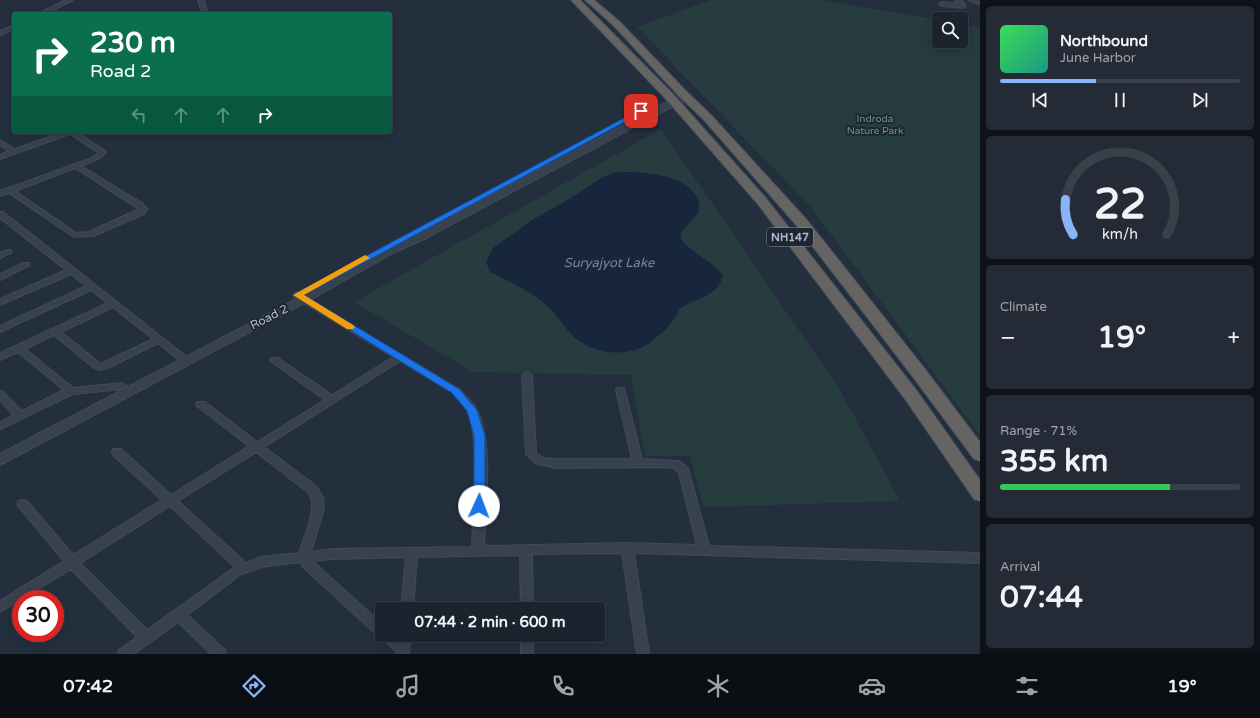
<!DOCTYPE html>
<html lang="en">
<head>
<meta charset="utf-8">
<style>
	:root { --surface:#1b232e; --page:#242b36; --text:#f1f3f6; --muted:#a0a4aa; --line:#39404a; --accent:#8ab4f8 }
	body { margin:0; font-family:"Varela Round",sans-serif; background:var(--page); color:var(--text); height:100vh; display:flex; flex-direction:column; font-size:15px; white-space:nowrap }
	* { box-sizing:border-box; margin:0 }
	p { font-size:13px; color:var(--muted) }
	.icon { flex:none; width:22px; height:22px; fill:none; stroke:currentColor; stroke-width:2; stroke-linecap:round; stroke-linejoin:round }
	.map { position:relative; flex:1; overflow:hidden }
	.details { display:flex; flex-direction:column; gap:6px; padding:6px; background:#0f1319; width:280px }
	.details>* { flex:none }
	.banner { position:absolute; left:12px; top:12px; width:380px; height:122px; border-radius:4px; box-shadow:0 2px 10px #0003,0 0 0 1px var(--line); background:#0b6e4f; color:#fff; overflow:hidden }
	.buttons { position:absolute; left:932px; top:12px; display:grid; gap:8px }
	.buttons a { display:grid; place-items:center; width:36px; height:36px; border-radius:4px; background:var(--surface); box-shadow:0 2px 10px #0003,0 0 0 1px var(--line); font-size:20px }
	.speed { position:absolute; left:12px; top:590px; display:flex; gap:8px; font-size:20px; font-weight:700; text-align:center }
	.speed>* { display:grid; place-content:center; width:52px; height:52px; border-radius:50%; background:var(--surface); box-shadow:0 2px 10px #0003,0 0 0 1px var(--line); line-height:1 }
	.speed .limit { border:6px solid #d22; background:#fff; color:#111 }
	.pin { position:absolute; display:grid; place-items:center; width:34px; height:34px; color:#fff; margin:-17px; border-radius:8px; box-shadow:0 2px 6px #0006 }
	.me { position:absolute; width:44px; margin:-22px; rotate:2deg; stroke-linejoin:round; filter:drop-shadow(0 0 3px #0008) }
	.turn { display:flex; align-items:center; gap:14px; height:84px; padding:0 12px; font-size:18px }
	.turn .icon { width:52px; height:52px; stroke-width:2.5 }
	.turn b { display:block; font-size:28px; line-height:34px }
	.lanes { display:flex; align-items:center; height:38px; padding:0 12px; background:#0003; justify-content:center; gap:20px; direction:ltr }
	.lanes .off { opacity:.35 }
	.big { font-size:30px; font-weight:800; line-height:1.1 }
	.details .widget { flex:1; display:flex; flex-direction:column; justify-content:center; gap:6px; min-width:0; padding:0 14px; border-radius:6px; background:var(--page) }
	.details .dial { align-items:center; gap:0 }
	.dial svg { height:104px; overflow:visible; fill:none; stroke:var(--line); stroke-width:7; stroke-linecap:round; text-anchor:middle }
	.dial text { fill:var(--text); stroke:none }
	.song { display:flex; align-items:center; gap:12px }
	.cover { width:48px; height:48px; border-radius:6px; background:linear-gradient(135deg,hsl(130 70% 55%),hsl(170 70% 35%)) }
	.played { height:4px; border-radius:2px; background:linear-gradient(90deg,var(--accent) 40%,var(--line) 40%) }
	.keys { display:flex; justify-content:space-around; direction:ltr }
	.heat { display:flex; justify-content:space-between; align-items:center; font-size:22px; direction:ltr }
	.charge { height:6px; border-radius:3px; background:linear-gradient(90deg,#34c759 71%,var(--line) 0) }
	.trip { position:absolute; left:375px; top:602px; width:230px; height:40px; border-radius:4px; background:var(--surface); box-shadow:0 2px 10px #0003,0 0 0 1px var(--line); font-weight:800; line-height:40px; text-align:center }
	.dock { display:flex; height:64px; justify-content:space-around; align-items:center; background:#0b0e12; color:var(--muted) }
	.dock .icon { width:28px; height:28px }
	.dock .current { color:var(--accent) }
	.dock b { font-size:18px; color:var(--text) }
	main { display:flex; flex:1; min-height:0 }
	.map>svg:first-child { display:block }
	.green { fill:#263c3f }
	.water { fill:#17263c }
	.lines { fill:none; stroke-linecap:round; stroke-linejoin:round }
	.minor-casing { stroke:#414a57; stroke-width:2 }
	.tertiary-casing { stroke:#414a57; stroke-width:2 }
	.trunk-casing { stroke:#434c59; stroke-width:2 }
	.minor { fill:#38414e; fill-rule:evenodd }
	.tertiary { fill:#38414e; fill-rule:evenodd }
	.trunk { fill:#656462; fill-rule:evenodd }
	.route { fill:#1a73e8; stroke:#114b97 }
	.slow { fill:#f59e0b }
	.labels { text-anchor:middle; stroke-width:4; stroke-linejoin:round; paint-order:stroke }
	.far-park-label { font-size:10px; fill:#6b9a76; stroke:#1d2633 }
	.shield { fill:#1d2633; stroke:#878f9c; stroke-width:1 }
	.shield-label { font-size:11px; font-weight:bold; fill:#b4bcc9 }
	.street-label { font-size:12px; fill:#b4bcc9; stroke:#1d2633 }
	.water-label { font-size:13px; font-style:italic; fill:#6d86a8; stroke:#1d2633 }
</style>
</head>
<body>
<main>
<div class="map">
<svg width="980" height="654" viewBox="0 0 980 654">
	<rect width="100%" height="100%" fill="#242f3e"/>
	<!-- green -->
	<g class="green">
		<path d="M711 0H818L939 20V41H961V24L980 27V435L810 206 637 27Z"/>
		<path d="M661 129 840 390 900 501 703 507 690 456H645L631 375 473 372 354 302Z"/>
	</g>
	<!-- water -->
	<path class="water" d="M624 172C648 172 686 175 698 199 700 203 699 208 699 212L682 231 680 238C692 253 710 260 723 275 719 293 705 296 690 303 687 305 682 306 680 309 677 312 676 316 673 320 669 327 661 334 654 339 632 360 591 355 571 334 562 324 556 313 545 304 528 290 509 281 490 272L486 262 493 248 532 220 564 202 603 177 613 173Z"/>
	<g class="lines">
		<defs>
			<g id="minor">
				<path d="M66 0H73L45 14H38Z"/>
				<path d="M198 0H204L208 14H202Z"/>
				<path d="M955 0H961L966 6 963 8 942 6 939 4 942 2 959 4Z"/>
				<path d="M969 0H980V4L970 1Z"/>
				<path d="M14 25V29L0 35V31Z"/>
				<path d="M63 132H77L105 151 106 152 102 157 81 166 142 203 147 209 144 214 93 236 74 237 9 193 0 196V191L89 159 99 153 70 134 0 159V155L9 151 0 145V140L15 149ZM75 168 136 207 139 209 89 232 76 233 15 191Z"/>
				<path d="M0 212H3L188 358 190 360 188 362H182L158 343 108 368 100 370 93 367 54 335 25 349 73 388 122 383 127 386 122 389 73 394 0 429V422L14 415 0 400V391L3 392 22 411 64 390 18 352 0 360V353L108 303 91 290 0 332V326L86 286 71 274 0 305V299L66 270 0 218ZM113 307 153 339 101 364 61 332Z"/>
				<path d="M8 250H11L12 252 0 258V253Z"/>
				<path d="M23 263H29L30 265 0 280V274Z"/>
				<path d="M297 292 459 389C465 395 473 402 477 410 494 444 485 509 484 546L627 543 697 545 679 473 674 468 659 467 556 468 535 463 526 454 522 375 527 372 532 375 536 453 543 458 548 459H632L616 390 618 388H624L642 459 677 461 681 462 688 468 709 546 980 553V563L634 553 649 654H637L622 553 532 554 533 609H521L520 555 417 557 413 609H401L406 557 333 559 312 561 382 624V635H395L398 638 399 635H411L409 654H397V652L381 637 378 636 303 567 300 562 262 567 241 574 187 615 225 650 226 654H211L178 622 134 654H118L119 650 137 637 71 569 0 612V601L64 561 19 507 17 504 19 501 23 500 27 501 73 555 162 500 113 455 112 452 113 449H121L171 495 249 446 197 406 196 404 197 402H205L257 442 325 400 272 362 270 360 272 358H278L332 395 393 357 294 297 293 295ZM400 361 453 393 467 410 472 423 475 458 472 547 333 549 311 552 324 509 323 498 317 487 264 447ZM256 452 309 493C318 511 304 535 299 553L261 557 246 563 178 501ZM170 506 235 567 147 630 80 563Z"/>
				<rect x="521" y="635" width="12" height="19"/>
			</g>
			<path id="tertiary" d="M687 95 691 98 690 100 677 104 422 240 393 253 308 301 0 465V454L300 297 385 249 414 236 671 100Z"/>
			<g id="trunk">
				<path d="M571 0H580L673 94 765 197 917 391 980 480V501L974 499 905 399 757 203 665 98Z"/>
				<path d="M585 0H594L619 21 686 91 712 116 807 220 925 369 980 442V461L974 459 913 377 797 226 704 120 678 95 613 25Z"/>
			</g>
		</defs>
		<!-- minor casing -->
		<use href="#minor" class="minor-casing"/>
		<!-- tertiary casing -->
		<use href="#tertiary" class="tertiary-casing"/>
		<!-- trunk casing -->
		<use href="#trunk" class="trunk-casing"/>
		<!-- minor -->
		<use href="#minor" class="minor"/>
		<!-- tertiary -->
		<use href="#tertiary" class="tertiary"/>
		<!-- trunk -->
		<use href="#trunk" class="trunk"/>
	</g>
	<!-- route -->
	<path class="route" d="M639 110 645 111 304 295 459 389 477 410 485 436V506L483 509 479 510 475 509 474 506V436L467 411 452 393 293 295Z"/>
	<!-- slow -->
	<path class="slow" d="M365 255 370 258 368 259 304 295 353 325 355 327 353 329H347L293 295Z"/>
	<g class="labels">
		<!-- far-park labels -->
		<g class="far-park-label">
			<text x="875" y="122">Indroda<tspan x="875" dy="12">Nature Park</tspan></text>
		</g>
		<!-- shield labels -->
		<rect class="shield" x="767" y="228" width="46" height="18" rx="3"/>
		<g class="shield-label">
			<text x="790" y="241">NH147</text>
		</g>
		<!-- street labels -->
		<g class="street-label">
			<text transform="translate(269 317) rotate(-27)" y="4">Road 2</text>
		</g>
		<!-- water labels -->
		<g class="water-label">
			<text x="609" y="267">Suryajyot Lake</text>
		</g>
	</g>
</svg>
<div class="buttons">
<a><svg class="icon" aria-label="search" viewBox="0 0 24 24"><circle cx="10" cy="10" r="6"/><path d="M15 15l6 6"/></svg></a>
</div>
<div class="speed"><div class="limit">30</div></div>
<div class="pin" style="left:641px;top:111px;background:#d93025"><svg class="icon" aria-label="arrive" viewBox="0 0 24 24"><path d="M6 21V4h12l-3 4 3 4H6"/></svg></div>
<svg class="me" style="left:479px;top:506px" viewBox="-20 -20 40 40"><circle r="19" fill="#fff"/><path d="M0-13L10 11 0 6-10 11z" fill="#1a73e8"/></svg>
<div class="trip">07:44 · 2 min · 600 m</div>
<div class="banner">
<div class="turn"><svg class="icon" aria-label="right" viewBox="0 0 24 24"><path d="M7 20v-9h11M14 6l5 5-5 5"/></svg><div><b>230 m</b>Road 2</div></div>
<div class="lanes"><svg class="icon off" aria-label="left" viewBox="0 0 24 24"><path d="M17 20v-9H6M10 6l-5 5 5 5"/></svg><svg class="icon off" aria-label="ahead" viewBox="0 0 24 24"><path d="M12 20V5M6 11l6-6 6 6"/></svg><svg class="icon off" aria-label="ahead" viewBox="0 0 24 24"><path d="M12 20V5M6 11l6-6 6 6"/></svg><svg class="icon" aria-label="right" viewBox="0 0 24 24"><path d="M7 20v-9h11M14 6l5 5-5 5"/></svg></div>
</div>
</div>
<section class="details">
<div class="widget">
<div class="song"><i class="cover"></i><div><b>Northbound</b><p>June Harbor</p></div></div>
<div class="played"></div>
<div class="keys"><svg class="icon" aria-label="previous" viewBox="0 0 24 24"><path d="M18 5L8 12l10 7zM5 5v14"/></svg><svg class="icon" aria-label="pause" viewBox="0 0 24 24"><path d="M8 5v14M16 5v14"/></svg><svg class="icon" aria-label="next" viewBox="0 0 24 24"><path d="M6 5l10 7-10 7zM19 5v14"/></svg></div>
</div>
<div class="widget dial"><svg viewBox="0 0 100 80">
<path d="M14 69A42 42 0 1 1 86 69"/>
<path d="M14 69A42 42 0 0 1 8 42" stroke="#8ab4f8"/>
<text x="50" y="56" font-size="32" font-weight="700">22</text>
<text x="50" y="72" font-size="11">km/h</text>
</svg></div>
<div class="widget"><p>Climate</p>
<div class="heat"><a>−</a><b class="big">19°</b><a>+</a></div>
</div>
<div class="widget"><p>Range · 71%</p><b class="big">355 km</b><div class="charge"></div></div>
<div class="widget"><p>Arrival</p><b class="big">07:44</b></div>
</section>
</main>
<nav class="dock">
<b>07:42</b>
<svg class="icon current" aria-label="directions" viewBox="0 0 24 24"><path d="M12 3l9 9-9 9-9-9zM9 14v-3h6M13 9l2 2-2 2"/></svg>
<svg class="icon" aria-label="music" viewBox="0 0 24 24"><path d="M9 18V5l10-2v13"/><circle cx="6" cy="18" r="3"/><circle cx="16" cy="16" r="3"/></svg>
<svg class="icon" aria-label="phone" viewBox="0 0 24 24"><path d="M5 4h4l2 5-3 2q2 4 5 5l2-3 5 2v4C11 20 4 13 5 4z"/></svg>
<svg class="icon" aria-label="climate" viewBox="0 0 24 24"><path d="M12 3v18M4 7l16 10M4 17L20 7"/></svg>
<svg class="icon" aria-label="car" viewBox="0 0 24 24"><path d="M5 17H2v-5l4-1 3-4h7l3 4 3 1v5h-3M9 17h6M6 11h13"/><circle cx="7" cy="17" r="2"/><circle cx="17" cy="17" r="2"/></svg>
<svg class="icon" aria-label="filters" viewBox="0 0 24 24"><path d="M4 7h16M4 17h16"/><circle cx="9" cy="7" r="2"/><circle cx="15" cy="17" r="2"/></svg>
<b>19°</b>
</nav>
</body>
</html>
